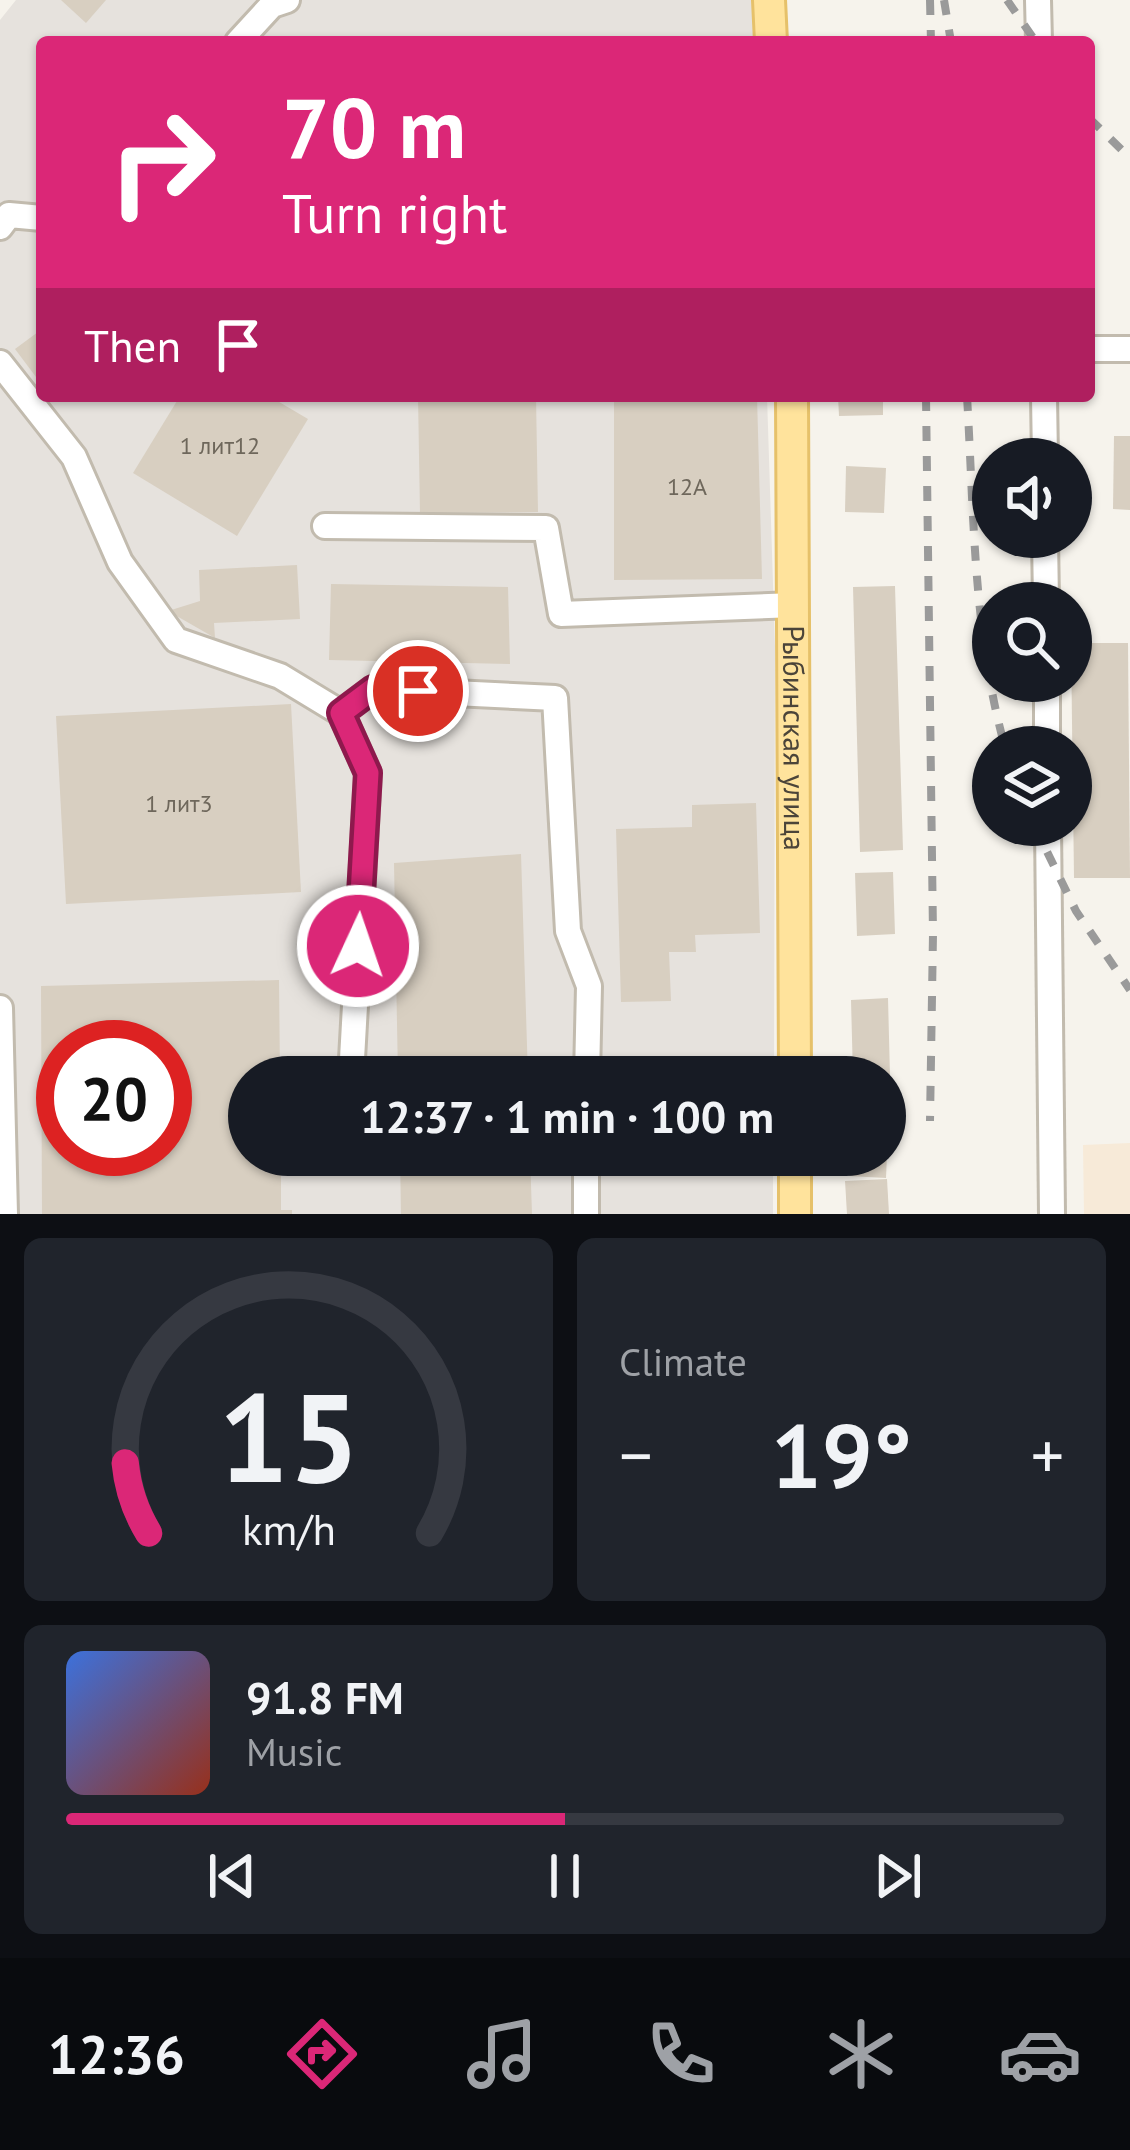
<!DOCTYPE html>
<html lang="en">
<head>
<meta charset="utf-8">
<style>
	:root { --surface:#171b24; --page:#20242c; --text:#f1f3f6; --muted:#9ea1a6; --line:#363941; --accent:#db2777 }
	body { margin:0; font-family:"PT Sans",sans-serif; background:var(--page); color:var(--text); height:100vh; display:flex; flex-direction:column; font-size:45px; white-space:nowrap }
	* { box-sizing:border-box; margin:0 }
	p { font-size:39px; color:var(--muted) }
	.icon { flex:none; width:66px; height:66px; fill:none; stroke:currentColor; stroke-width:2; stroke-linecap:round; stroke-linejoin:round }
	.map { position:relative; height:1214px; overflow:hidden }
	.panel { display:flex; flex-direction:column; gap:24px; padding:24px; background:#0d0f14; flex:1 }
	.panel>* { flex:none }
	.hud { position:absolute; left:36px; top:36px; width:1059px; height:366px; border-radius:12px; box-shadow:0 3px 9px #0004; background:#db2777; color:#fff; overflow:hidden }
	.fabs { position:absolute; left:972px; top:438px; display:grid; gap:24px }
	.fabs a { display:grid; place-items:center; width:120px; height:120px; border-radius:50%; background:var(--surface); box-shadow:0 3px 9px #0004; font-size:60px }
	.speed { position:absolute; left:36px; top:1020px; display:flex; gap:24px; font-size:60px; font-weight:700; text-align:center }
	.speed>* { display:grid; place-content:center; width:156px; height:156px; border-radius:50%; background:var(--surface); box-shadow:0 3px 9px #0004; line-height:1 }
	.speed .limit { border:18px solid #d22; background:#fff; color:#111 }
	.pin { position:absolute; display:grid; place-items:center; width:102px; height:102px; color:#fff; margin:-51px; border:6px solid #fff; border-radius:50%; box-shadow:0 3px 12px #0007 }
	.me { position:absolute; width:132px; margin:-66px; rotate:3deg; stroke-linejoin:round; filter:drop-shadow(0 0 9px #0008) }
	.turn { display:flex; align-items:center; gap:42px; height:252px; padding:0 48px; font-size:54px }
	.turn .icon { width:156px; height:156px; stroke-width:2.5 }
	.turn b { display:block; font-size:84px; line-height:102px }
	.then { display:flex; align-items:center; height:114px; padding:0 48px; background:#0003; gap:24px; font-size:45px }
	.big { font-size:90px; font-weight:600; line-height:1.1 }
	.panel .widget { flex:1; display:flex; flex-direction:column; justify-content:center; gap:18px; min-width:0; padding:0 42px; border-radius:18px; background:var(--page) }
	.panel .dial { align-items:center; gap:0 }
	.dial svg { height:312px; overflow:visible; fill:none; stroke:var(--line); stroke-width:7; stroke-linecap:round; text-anchor:middle }
	.dial text { fill:var(--text); stroke:none }
	.song { display:flex; align-items:center; gap:36px }
	.cover { width:144px; height:144px; border-radius:18px; background:linear-gradient(135deg,hsl(220 70% 55%),hsl(10 70% 35%)) }
	.played { height:12px; border-radius:6px; background:linear-gradient(90deg,var(--accent) 50%,var(--line) 50%) }
	.keys { display:flex; justify-content:space-around; direction:ltr }
	.heat { display:flex; justify-content:space-between; align-items:center; font-size:66px; direction:ltr }
	.panel .tiles { flex:1; display:grid; gap:24px; grid-template-columns:1fr 1fr }
	.widget:last-child { grid-column:span 2 }
	.trip { position:absolute; left:228px; top:1056px; width:678px; height:120px; border-radius:60px; background:var(--surface); box-shadow:0 3px 9px #0004; font-weight:600; line-height:120px; text-align:center }
	.dock { display:flex; height:192px; justify-content:space-around; align-items:center; background:#090b0e; color:var(--muted) }
	.dock .icon { width:84px; height:84px }
	.dock .on { color:var(--accent) }
	.dock b { font-size:54px; color:var(--text) }
	.map>svg:first-child { display:block }
	.commercial { fill:#f7ead8 }
	.industrial { fill:#e6e2dd; fill-rule:evenodd }
	.building { fill:#d8cfc1; fill-rule:evenodd }
	.lines { fill:none; stroke-linecap:round; stroke-linejoin:round }
	.minor-casing { stroke:#c2bbae; stroke-width:30 }
	.major-casing { stroke:#e6c16a; stroke-width:36 }
	.minor { stroke:#fff; stroke-width:24 }
	.major { stroke:#ffe39c; stroke-width:30 }
	.rail { stroke:#9a9a9a; stroke-width:8; stroke-dasharray:15 15; stroke-linecap:butt }
	.route-casing { stroke:#8e194d; stroke-width:30 }
	.route { stroke:#db2777; stroke-width:21 }
	.labels { text-anchor:middle; stroke-width:9; stroke-linejoin:round; paint-order:stroke }
	.number-label { font-size:24px; fill:#6e675b }
	.street-label { font-size:30px; fill:#4b4439; stroke:#fff }
</style>
</head>
<body>
<div class="map">
<svg width="1130" height="1214" viewBox="0 0 1130 1214">
	<rect width="100%" height="100%" fill="#f6f3ec"/>
	<!-- commercial -->
	<path class="commercial" d="M1130 1143V1214H1084L1083 1145Z"/>
	<!-- industrial -->
	<path class="industrial" d="M16 0H753L755 42H42V396H767L775 646 774 1077H249V1155H773V1214H0V20ZM63 1047H165V1149H63Z"/>
	<!-- building -->
	<g class="building">
		<path d="M61 0H106L86 23Z"/>
		<path d="M1089 154H1095L1094 244 1089 243Z"/>
		<path d="M38 332 42 337V372L36 377 15 349Z"/>
		<path d="M180 396H269L308 419 237 536 133 473Z"/>
		<path d="M418 396H536L538 512 420 513Z"/>
		<path d="M614 396H757L762 579 614 580Z"/>
		<path d="M838 396H883V415L839 416Z"/>
		<path d="M1114 436H1130V510L1113 509Z"/>
		<path d="M846 466 886 468 884 513 845 512Z"/>
		<path d="M297 565 300 619 214 623 215 638 168 611 200 601 199 570Z"/>
		<path d="M331 584 508 587 510 664 329 660Z"/>
		<path d="M895 586 903 850 860 852 853 587Z"/>
		<path d="M1071 643H1128L1130 878H1074Z"/>
		<path d="M291 704 301 892 66 904 56 716Z"/>
		<path d="M756 803 760 933 695 935 696 952H669L671 1001 621 1002 616 829 692 827V805Z"/>
		<path d="M521 854 528 1077H398L394 863Z"/>
		<path d="M893 872 895 934 857 936 855 873Z"/>
		<path d="M279 980 280 1077H249V1155H281V1210H292V1214H42L41 986ZM63 1047H165V1149H63Z"/>
		<path d="M888 998 890 1076 889 1106H885V1077H853L851 1000Z"/>
		<path d="M400 1155H530L532 1214H401Z"/>
		<path d="M850 1155H887L886 1178 849 1176Z"/>
		<path d="M887 1179 889 1214H847L845 1181Z"/>
	</g>
	<g class="lines">
		<defs>
			<g id="minor">
				<path d="M1038 0 1039 42"/>
				<path d="M238 42 272 5 287 0"/>
				<path d="M0 227 9 215 42 218"/>
				<path d="M1089 349H1130"/>
				<path d="M0 363 74 457 120 562 176 640 280 676 341 713"/>
				<path d="M1044 396 1045 459"/>
				<path d="M325 526 546 528 561 614 795 605"/>
				<path d="M1045 537 1046 603"/>
				<path d="M1047 681V747"/>
				<path d="M1048 825 1052 1214"/>
				<path d="M0 1008 5 1214"/>
				<path d="M351 1077 368 773 341 713 373 689 555 698 568 931 589 986 587 1077"/>
				<path d="M586 1214V1155"/>
			</g>
			<g id="major">
				<path d="M769 0 771 42"/>
				<path id="s1" d="M792 396 795 1077"/>
				<path d="M795 1214V1155"/>
			</g>
		</defs>
		<!-- minor casing -->
		<use href="#minor" class="minor-casing"/>
		<!-- major casing -->
		<use href="#major" class="major-casing"/>
		<!-- minor -->
		<use href="#minor" class="minor"/>
		<!-- major -->
		<use href="#major" class="major"/>
		<!-- rail -->
		<g class="rail">
			<path d="M930 0 931 42"/>
			<path d="M944 0 951 42"/>
			<path d="M1007 0 1036 42"/>
			<path d="M1089 118 1130 158"/>
			<path d="M926 396 933 934 930 1121"/>
			<path d="M967 396C974 514 973 633 1005 747"/>
			<path d="M1034 825 1076 911 1130 990"/>
		</g>
	</g>
	<g class="lines">
		<defs>
			<path id="route" d="M358 946 368 773 341 713 373 689 418 691"/>
		</defs>
		<!-- route casing -->
		<use href="#route" class="route-casing"/>
		<!-- route -->
		<use href="#route" class="route"/>
	</g>
	<g class="labels">
		<!-- number labels -->
		<g class="number-label">
			<text x="220" y="454">1 лит12</text>
			<text x="687" y="495">12А</text>
			<text x="179" y="812">1 лит3</text>
		</g>
		<!-- street labels -->
		<g class="street-label">
			<text dy="10" stroke="none"><textPath href="#s1" startOffset="342">Рыбинская улица</textPath></text>
		</g>
	</g>
</svg>
<div class="fabs">
<a><svg class="icon" aria-label="sound" viewBox="0 0 24 24"><path d="M4 9h4l5-4v14l-5-4H4zM17 9q2 3 0 6"/></svg></a>
<a><svg class="icon" aria-label="search" viewBox="0 0 24 24"><circle cx="10" cy="10" r="6"/><path d="M15 15l6 6"/></svg></a>
<a><svg class="icon" aria-label="layers" viewBox="0 0 24 24"><path d="M12 4l9 5-9 5-9-5zM3 14l9 5 9-5"/></svg></a>
</div>
<div class="speed"><div class="limit">20</div></div>
<div class="pin" style="left:418px;top:691px;background:#d93025"><svg class="icon" aria-label="arrive" viewBox="0 0 24 24"><path d="M6 21V4h12l-3 4 3 4H6"/></svg></div>
<svg class="me" style="left:358px;top:946px" viewBox="-20 -20 40 40"><circle r="17" fill="#db2777" stroke="#fff" stroke-width="3"/><path d="M0-11L8 9 0 5-8 9z" fill="#fff"/></svg>
<div class="trip">12:37 · 1 min · 100 m</div>
<div class="hud">
<div class="turn"><svg class="icon" aria-label="right" viewBox="0 0 24 24"><path d="M7 20v-9h11M14 6l5 5-5 5"/></svg><div><b>70 m</b>Turn right</div></div>
<div class="then">Then<svg class="icon" aria-label="arrive" viewBox="0 0 24 24"><path d="M6 21V4h12l-3 4 3 4H6"/></svg></div>
</div>
</div>
<section class="panel">
<div class="tiles">
<div class="widget dial"><svg viewBox="0 0 100 80">
<path d="M14 69A42 42 0 1 1 86 69"/>
<path d="M14 69A42 42 0 0 1 8 51" stroke="#db2777"/>
<text x="50" y="56" font-size="32" font-weight="700">15</text>
<text x="50" y="72" font-size="11">km/h</text>
</svg></div>
<div class="widget"><p>Climate</p>
<div class="heat"><a>−</a><b class="big">19°</b><a>+</a></div>
</div>
<div class="widget">
<div class="song"><i class="cover"></i><div><b>91.8 FM</b><p>Music</p></div></div>
<div class="played"></div>
<div class="keys"><svg class="icon" aria-label="previous" viewBox="0 0 24 24"><path d="M18 5L8 12l10 7zM5 5v14"/></svg><svg class="icon" aria-label="pause" viewBox="0 0 24 24"><path d="M8 5v14M16 5v14"/></svg><svg class="icon" aria-label="next" viewBox="0 0 24 24"><path d="M6 5l10 7-10 7zM19 5v14"/></svg></div>
</div>
</div>
</section>
<nav class="dock">
<b>12:36</b>
<svg class="icon on" aria-label="directions" viewBox="0 0 24 24"><path d="M12 3l9 9-9 9-9-9zM9 14v-3h6M13 9l2 2-2 2"/></svg>
<svg class="icon" aria-label="music" viewBox="0 0 24 24"><path d="M9 18V5l10-2v13"/><circle cx="6" cy="18" r="3"/><circle cx="16" cy="16" r="3"/></svg>
<svg class="icon" aria-label="phone" viewBox="0 0 24 24"><path d="M5 4h4l2 5-3 2q2 4 5 5l2-3 5 2v4C11 20 4 13 5 4z"/></svg>
<svg class="icon" aria-label="climate" viewBox="0 0 24 24"><path d="M12 3v18M4 7l16 10M4 17L20 7"/></svg>
<svg class="icon" aria-label="car" viewBox="0 0 24 24"><path d="M5 17H2v-5l4-1 3-4h7l3 4 3 1v5h-3M9 17h6M6 11h13"/><circle cx="7" cy="17" r="2"/><circle cx="17" cy="17" r="2"/></svg>
</nav>
</body>
</html>
